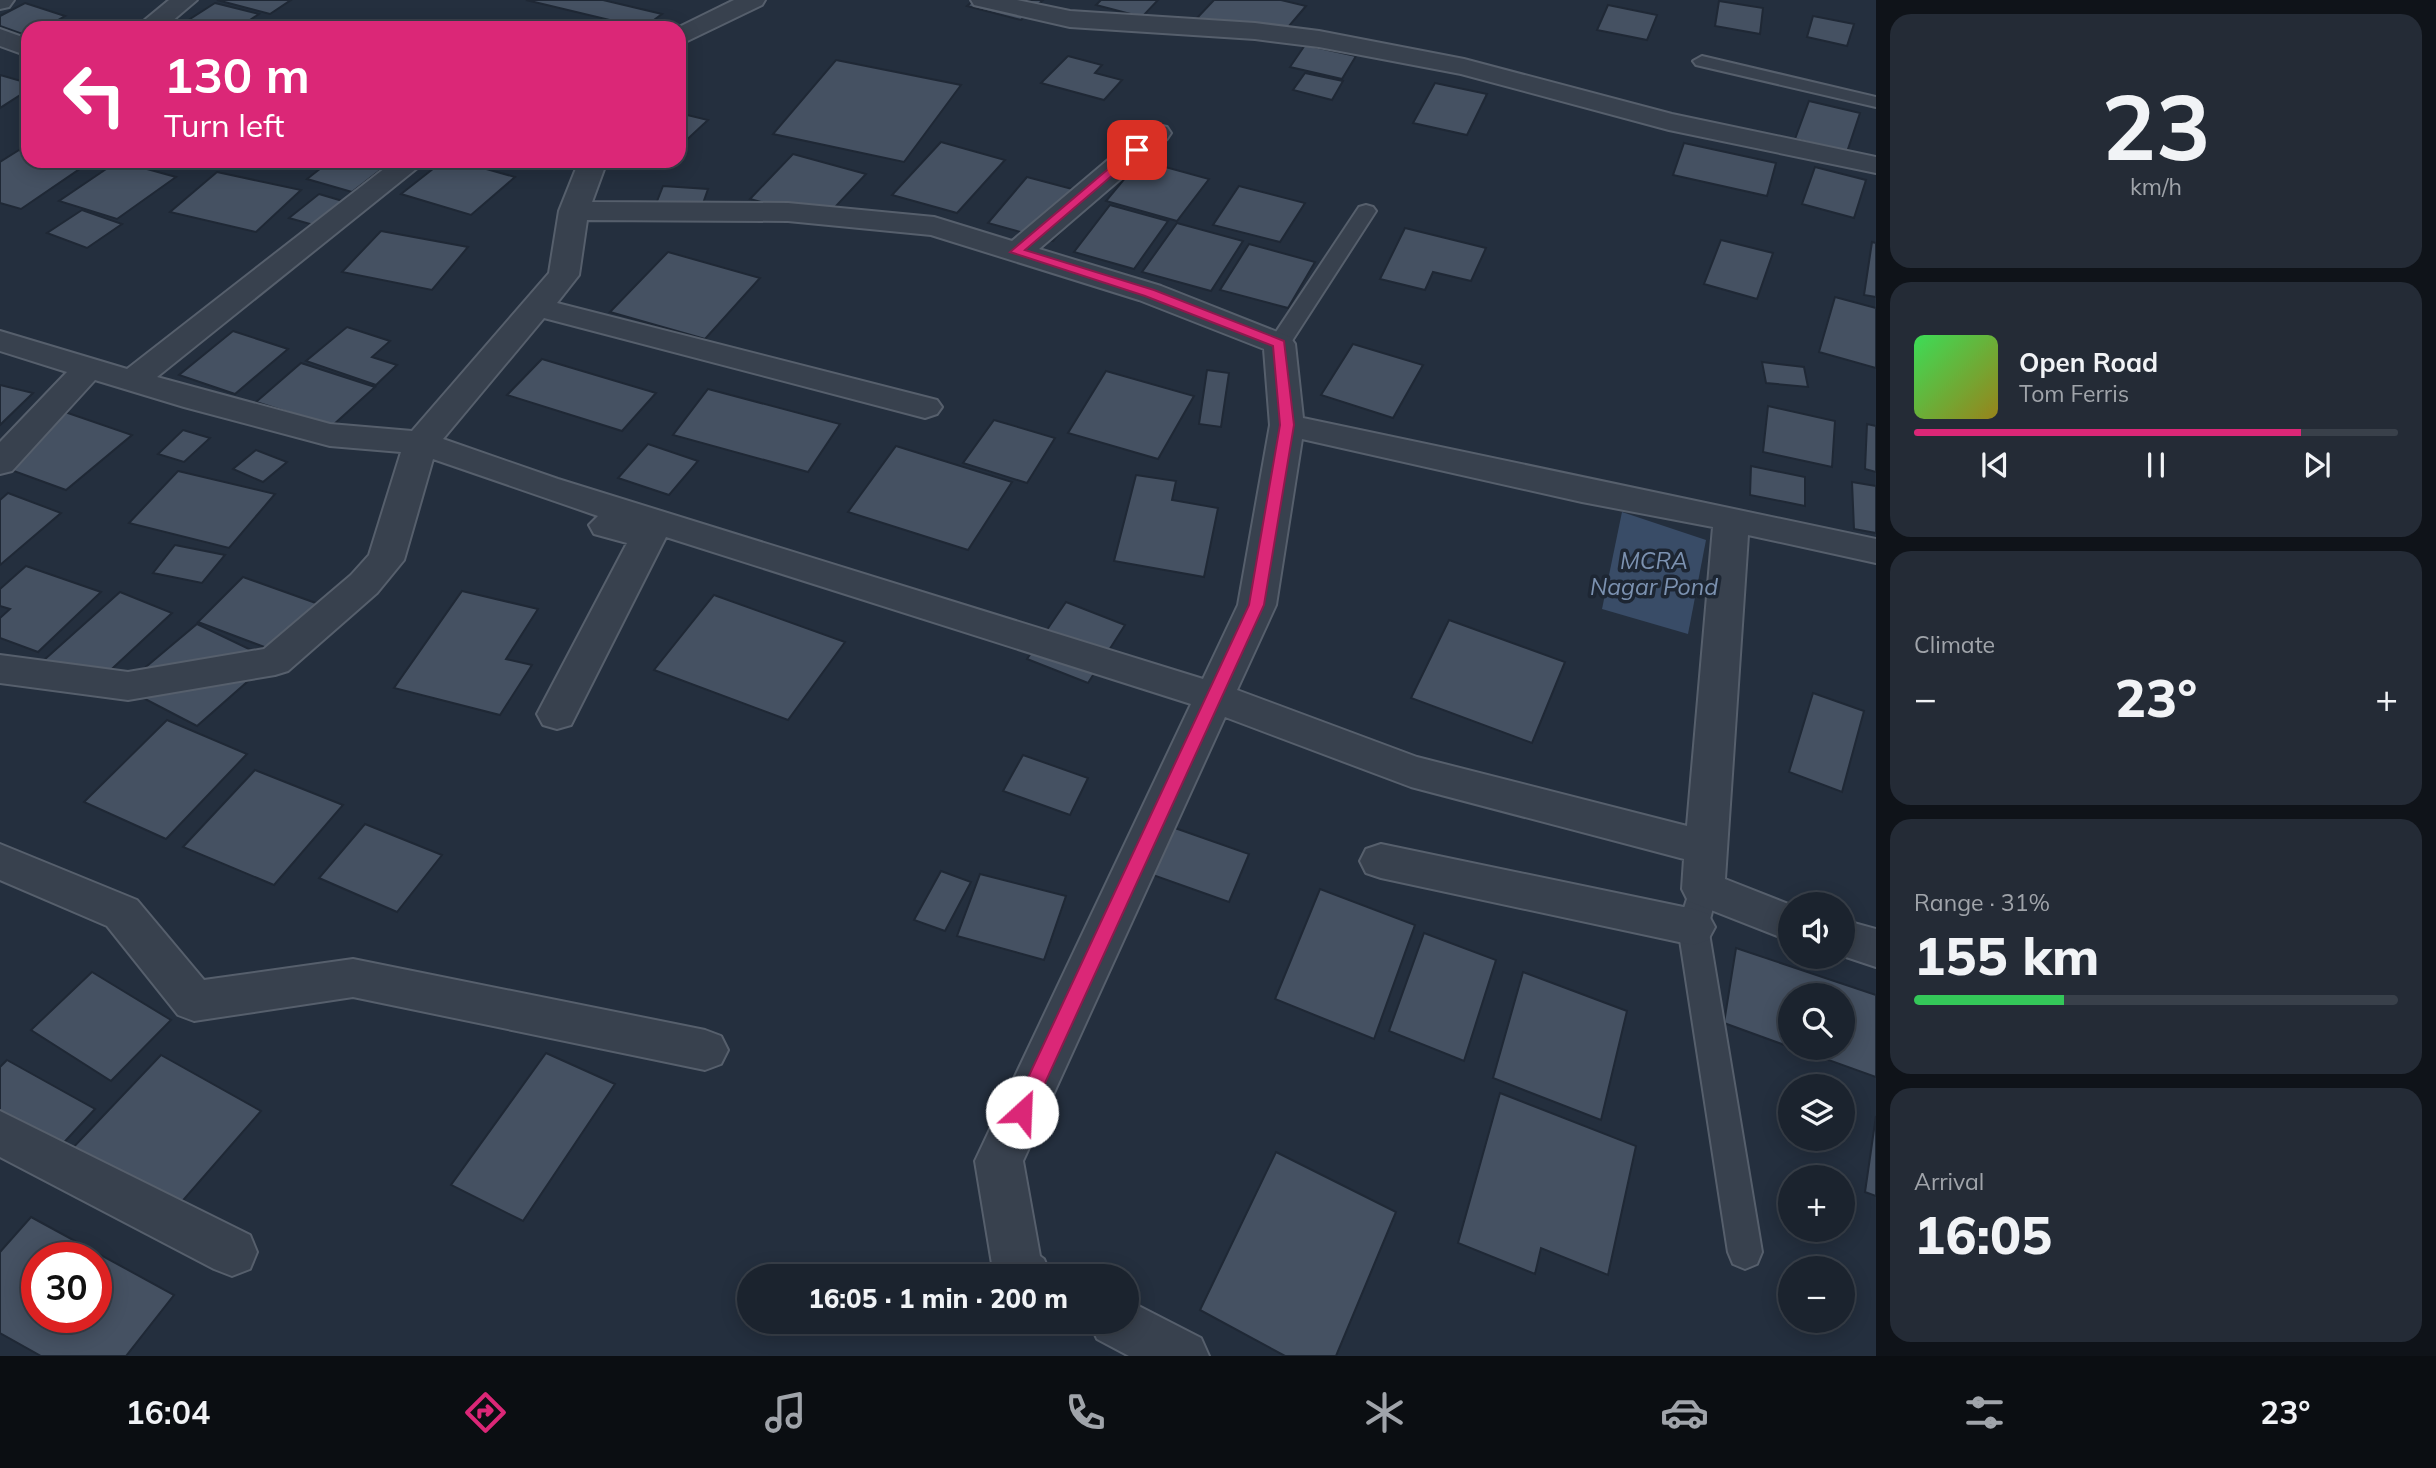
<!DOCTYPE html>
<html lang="en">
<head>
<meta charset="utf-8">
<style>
	:root { --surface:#1b232e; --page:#242b36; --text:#f1f3f6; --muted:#a0a4aa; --line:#39404a; --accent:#db2777 }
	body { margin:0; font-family:Mulish,sans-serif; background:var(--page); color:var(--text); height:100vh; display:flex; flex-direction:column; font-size:26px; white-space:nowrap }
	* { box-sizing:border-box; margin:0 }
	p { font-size:23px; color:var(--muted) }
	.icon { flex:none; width:38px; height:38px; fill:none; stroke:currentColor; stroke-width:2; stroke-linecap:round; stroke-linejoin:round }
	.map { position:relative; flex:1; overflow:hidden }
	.sheet { display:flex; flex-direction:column; gap:14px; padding:14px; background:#0f1319; width:560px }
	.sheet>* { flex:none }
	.guide { position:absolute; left:21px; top:21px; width:665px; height:147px; border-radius:21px; box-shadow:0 4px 18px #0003,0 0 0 2px var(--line); background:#db2777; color:#fff; overflow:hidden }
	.controls { position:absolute; left:1778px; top:892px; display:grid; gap:14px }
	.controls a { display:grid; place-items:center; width:77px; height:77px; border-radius:50%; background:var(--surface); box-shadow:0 4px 18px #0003,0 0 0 2px var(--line); font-size:35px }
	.speed { position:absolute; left:21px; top:1242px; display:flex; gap:14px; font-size:35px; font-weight:700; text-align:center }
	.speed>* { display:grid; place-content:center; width:91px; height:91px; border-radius:50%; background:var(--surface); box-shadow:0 4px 18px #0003,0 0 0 2px var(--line); line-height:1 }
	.speed .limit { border:10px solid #d22; background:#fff; color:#111 }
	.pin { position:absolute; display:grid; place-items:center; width:60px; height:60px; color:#fff; margin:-30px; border-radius:14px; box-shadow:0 4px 10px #0006 }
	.me { position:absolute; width:77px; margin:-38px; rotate:25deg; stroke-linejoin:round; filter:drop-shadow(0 0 5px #0008) }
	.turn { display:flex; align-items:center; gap:24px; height:147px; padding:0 28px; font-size:32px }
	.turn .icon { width:91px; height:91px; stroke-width:2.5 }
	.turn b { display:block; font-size:49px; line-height:60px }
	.big { font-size:52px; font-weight:800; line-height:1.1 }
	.sheet .widget { flex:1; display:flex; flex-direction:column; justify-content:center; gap:10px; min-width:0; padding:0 24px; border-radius:21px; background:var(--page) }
	.sheet .dial { align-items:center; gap:0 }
	.dial b { font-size:91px; line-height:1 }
	.song { display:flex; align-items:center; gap:21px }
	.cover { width:84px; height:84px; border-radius:10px; background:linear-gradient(135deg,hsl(130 70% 55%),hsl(50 70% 35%)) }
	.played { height:7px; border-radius:4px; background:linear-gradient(90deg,var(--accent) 80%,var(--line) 80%) }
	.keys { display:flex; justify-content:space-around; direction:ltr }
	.heat { display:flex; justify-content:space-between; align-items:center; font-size:38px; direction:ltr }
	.charge { height:10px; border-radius:5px; background:linear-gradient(90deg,#34c759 31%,var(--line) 0) }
	.trip { position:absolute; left:737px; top:1264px; width:402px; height:70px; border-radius:35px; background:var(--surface); box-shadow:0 4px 18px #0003,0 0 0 2px var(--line); font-weight:800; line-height:70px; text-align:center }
	.dock { display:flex; height:112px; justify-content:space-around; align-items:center; background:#0b0e12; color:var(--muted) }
	.dock .icon { width:49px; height:49px }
	.dock .selected { color:var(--accent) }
	.dock b { font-size:32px; color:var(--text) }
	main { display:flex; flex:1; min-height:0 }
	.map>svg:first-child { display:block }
	.water { fill:#394c67 }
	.building { fill:#455162; stroke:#1f2835; stroke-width:2; fill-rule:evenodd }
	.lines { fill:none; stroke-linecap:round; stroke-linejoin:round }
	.lane-casing { stroke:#565f6c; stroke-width:4 }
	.street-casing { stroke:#565f6c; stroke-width:4 }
	.lane { fill:#38414e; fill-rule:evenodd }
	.street { fill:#38414e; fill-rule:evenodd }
	.route { fill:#db2777; stroke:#8e194d; stroke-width:2 }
	.labels { text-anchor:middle; stroke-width:7; stroke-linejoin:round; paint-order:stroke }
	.water-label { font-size:23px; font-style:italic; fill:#7c92b1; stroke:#1d2633 }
</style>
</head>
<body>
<main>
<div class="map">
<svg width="1876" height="1356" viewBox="0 0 1876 1356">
	<rect width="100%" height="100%" fill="#242f3e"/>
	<!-- water -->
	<path class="water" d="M1622 512 1706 540 1688 634 1602 609Z"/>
	<!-- building -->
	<g class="building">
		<path d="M217 0H291L270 14Z"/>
		<path d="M526 0H603L662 14 643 28Z"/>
		<path d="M974 0H1043L1021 20 967 6Z"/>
		<path d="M1101 0H1158L1142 17 1096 5Z"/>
		<path d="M1214 0H1281L1306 6 1278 39 1197 18Z"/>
		<path d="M1719 1 1763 8 1760 34 1715 26Z"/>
		<path d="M25 3 65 16 44 28H28V36L0 26V16Z"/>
		<path d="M215 3 259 14 238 28H176Z"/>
		<path d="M1608 5 1657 15 1647 40 1597 30Z"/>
		<path d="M1813 16 1854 24 1847 46 1807 37Z"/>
		<path d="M83 21 106 28H71Z"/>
		<path d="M1305 45 1356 56 1342 79 1290 67Z"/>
		<path d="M1068 56 1102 65 1095 73 1122 80 1104 100 1041 83Z"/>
		<path d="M836 60 961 85 904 162 773 134Z"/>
		<path d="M1305 73 1343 81 1332 100 1293 90Z"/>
		<path d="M0 75 28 83V90L0 108Z"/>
		<path d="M1435 83 1487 94 1467 135 1413 123Z"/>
		<path d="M1809 101 1860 113 1847 152 1795 139Z"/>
		<path d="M679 113 708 120 679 147Z"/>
		<path d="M941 142 1005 160 957 213 892 195Z"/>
		<path d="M1684 143 1776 163 1767 196 1673 175Z"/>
		<path d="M19 150 28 152V161H57L81 168 21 209 0 203V162Z"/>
		<path d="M793 154 866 174 824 219 750 199Z"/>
		<path d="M1140 160 1209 179 1177 221 1106 201Z"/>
		<path d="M118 161 176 177 117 219 59 201Z"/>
		<path d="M330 161H392L352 192 307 179Z"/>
		<path d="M443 161H458L515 177 471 215 401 194Z"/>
		<path d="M1815 167 1866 180 1854 218 1802 204Z"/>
		<path d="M217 172 301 190 256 232 170 212Z"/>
		<path d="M1027 177 1091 194 1053 241 988 223Z"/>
		<path d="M663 186 708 189 700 212 654 209Z"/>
		<path d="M1239 186 1305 203 1280 242 1213 225Z"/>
		<path d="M319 194 346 202 317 226 289 218Z"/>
		<path d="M1110 205 1168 221 1134 269 1074 252Z"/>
		<path d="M82 210 122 224 87 248 47 233Z"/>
		<path d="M1177 223 1243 241 1211 291 1142 272Z"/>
		<path d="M1405 228 1486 248 1471 281 1433 272 1425 290 1380 279Z"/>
		<path d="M381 231 468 247 432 290 342 272Z"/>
		<path d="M1721 240 1773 253 1757 299 1704 284Z"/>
		<path d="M1872 242 1876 243V297L1864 295Z"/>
		<path d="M1249 244 1315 262 1288 308 1220 290Z"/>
		<path d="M668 252 760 278 705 339 610 312Z"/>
		<path d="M1835 297 1876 308V368L1819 352Z"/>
		<path d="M347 327 390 341 372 357 397 365 376 385 306 361Z"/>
		<path d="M233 331 288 349 235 394 179 375Z"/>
		<path d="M1353 344 1423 365 1393 418 1321 395Z"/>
		<path d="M542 359 656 393 622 431 507 395Z"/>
		<path d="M1762 362 1804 367 1808 387 1766 383Z"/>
		<path d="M301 363 375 387 332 426 256 402Z"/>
		<path d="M1207 370 1229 373 1221 427 1199 424Z"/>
		<path d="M1106 371 1194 396 1158 459 1068 433Z"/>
		<path d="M0 385 33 393 0 425Z"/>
		<path d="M708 389 840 424 808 472 673 435Z"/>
		<path d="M1768 406 1835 421 1832 467 1763 452Z"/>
		<path d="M65 412 132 435 66 490 0 466Z"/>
		<path d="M994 420 1055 438 1027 483 963 463Z"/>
		<path d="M1867 424 1876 426V472L1865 469Z"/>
		<path d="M183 430 210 438 184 462 158 454Z"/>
		<path d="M648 444 698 461 669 495 618 478Z"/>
		<path d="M896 446 1012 482 968 550 848 512Z"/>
		<path d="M256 450 287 462 263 482 233 469Z"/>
		<path d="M1751 466 1805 477V506L1750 495Z"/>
		<path d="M178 471 275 494 229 548 129 523Z"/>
		<path d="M1136 475 1176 481 1172 500 1218 508 1204 577 1114 561Z"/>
		<path d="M1852 482 1876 486V533L1854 529Z"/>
		<path d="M8 493 61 513 0 565V500Z"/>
		<path d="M175 545 225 555 202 583 153 573Z"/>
		<path d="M26 566 101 592 38 652 0 638V618L10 609 0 606V589Z"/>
		<path d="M243 577 327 607 283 654 198 622Z"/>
		<path d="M462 591 538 609 506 659 532 665 500 715 394 688Z"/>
		<path d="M120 592 172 613 87 692 34 669Z"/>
		<path d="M714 595 845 642 788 720 654 670Z"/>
		<path d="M1066 602 1125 625 1088 683 1027 659Z"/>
		<path d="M1449 620 1565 662 1532 743 1411 698Z"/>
		<path d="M197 624 272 660 197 726 122 687Z"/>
		<path d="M1813 693 1864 711 1842 792 1789 772Z"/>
		<path d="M167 720 247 754 166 839 84 802Z"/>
		<path d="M1023 755 1088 778 1070 815 1003 791Z"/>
		<path d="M255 770 343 805 274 885 183 847Z"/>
		<path d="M365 824 442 855 397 912 319 878Z"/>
		<path d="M1172 827 1249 854 1229 902 1150 874Z"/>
		<path d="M941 871 971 882 945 931 914 920Z"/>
		<path d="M980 874 1066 896 1044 960 957 936Z"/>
		<path d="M1320 889 1415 925 1374 1039 1275 999Z"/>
		<path d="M1424 933 1496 960 1464 1061 1389 1031Z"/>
		<path d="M1736 948 1876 995V1077L1795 1048H1843V996H1790V1047L1724 1023Z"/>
		<path d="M92 972 171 1020 111 1081 31 1030Z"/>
		<path d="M1523 972 1627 1011 1601 1120 1493 1078Z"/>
		<path d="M546 1053 615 1084 523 1221 451 1185Z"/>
		<path d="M161 1055 261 1111 151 1237 48 1174Z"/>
		<path d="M7 1060 95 1109 43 1165 0 1140V1067Z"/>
		<path d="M1500 1093 1636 1146 1608 1275 1541 1248 1535 1274 1458 1243Z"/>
		<path d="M1876 1116V1196L1865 1192Z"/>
		<path d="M1276 1152 1396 1212 1336 1356H1285L1200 1310Z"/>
		<path d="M31 1217 174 1295 126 1356H41L0 1333V1252ZM37 1258H96V1318H37Z"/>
	</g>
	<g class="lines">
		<defs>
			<g id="lane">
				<path d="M1702 56 1876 97V107L1696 65 1693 61Z"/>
				<path d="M1366 205 1373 207 1376 211 1290 344 1287 349H1271L1268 344 1359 207Z"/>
				<path d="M1703 877 1713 880 1718 889 1708 927 1762 1252 1757 1264 1745 1269 1733 1264 1728 1252 1678 927 1693 880Z"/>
			</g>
			<g id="street">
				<path d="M0 0H14L9 7 0 9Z"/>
				<path d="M169 0H197L164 28H135Z"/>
				<path d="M734 0H765L762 5 679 45 677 28Z"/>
				<path d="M971 0H1017L1070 11 1255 23 1319 31 1464 59 1672 114 1876 157V173L1669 130 1461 74 1319 47 1255 39 1070 27 974 5Z"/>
				<path d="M0 29 28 39V56L0 46Z"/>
				<path d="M1157 125 1167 127 1171 133 1167 139 1039 249 1161 286 1290 337 1295 344 1303 418 1876 539V563L1748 535 1725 879 1791 905 1790 941 1688 901 1682 889 1684 859 1411 787 1225 717 1023 1161 1040 1256 1044 1259 1051 1276H994L975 1161 1191 704 666 537 571 725 557 729 543 725 537 714 627 543 594 534 589 525 598 516 433 459 404 560 377 593 288 671 275 675 128 700 0 683V655L128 672 264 649 351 575 369 555 401 452 330 446 184 407 95 380 12 471 0 474V442L67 372 0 351V331L127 369 394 161H426L157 377 330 424 412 431 549 273 559 211 579 161H607L592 202 788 203 934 217 1012 241 1147 127ZM587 220 788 221 931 235 1139 300 1264 349 1270 425 1238 605 1203 679 558 479 443 439 544 318 925 418 937 414 942 407 937 400 557 303 579 275ZM1302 439 1582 502 1713 527 1687 826 1417 757 1237 690 1276 605Z"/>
				<path d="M0 844 137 900 204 980 353 959 705 1030 721 1036 728 1050 721 1064 705 1070 353 997 194 1021 178 1015 107 926 0 880Z"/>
				<path d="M1381 844 1693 909 1708 914 1715 927 1708 940 1693 945 1381 878 1366 873 1360 861 1366 849Z"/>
				<path d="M1843 920 1876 929V967L1843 956Z"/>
				<path d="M0 1111 250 1235 257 1252 250 1269 232 1276 214 1269 0 1157Z"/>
				<path d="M1127 1300 1201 1338 1209 1356H1129L1097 1339 1089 1321H1127Z"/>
			</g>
		</defs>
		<!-- lane casing -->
		<use href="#lane" class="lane-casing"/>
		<!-- street casing -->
		<use href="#street" class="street-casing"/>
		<!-- lane -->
		<use href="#lane" class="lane"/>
		<!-- street -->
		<use href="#street" class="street"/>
	</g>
	<!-- route -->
	<path class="route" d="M1133 148 1142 150 1025 250 1154 290 1284 341 1294 425 1264 605 1029 1118 1022 1121 1015 1118 1012 1112 1249 605 1280 425 1273 346 1145 296 1010 252Z"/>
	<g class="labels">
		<!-- water labels -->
		<g class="water-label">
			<text x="1654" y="569">MCRA<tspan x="1654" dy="26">Nagar Pond</tspan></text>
		</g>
	</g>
</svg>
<div class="controls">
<a><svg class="icon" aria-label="sound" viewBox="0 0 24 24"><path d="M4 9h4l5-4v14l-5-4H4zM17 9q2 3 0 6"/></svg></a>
<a><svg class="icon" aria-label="search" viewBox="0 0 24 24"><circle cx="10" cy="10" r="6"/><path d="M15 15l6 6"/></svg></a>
<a><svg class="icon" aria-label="layers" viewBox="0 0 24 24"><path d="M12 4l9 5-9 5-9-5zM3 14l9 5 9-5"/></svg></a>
<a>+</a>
<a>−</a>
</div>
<div class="speed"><div class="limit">30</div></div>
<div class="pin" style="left:1137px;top:150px;background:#d93025"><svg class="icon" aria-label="arrive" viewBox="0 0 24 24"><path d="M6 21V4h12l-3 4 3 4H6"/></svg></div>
<svg class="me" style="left:1022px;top:1112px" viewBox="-20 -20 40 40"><circle r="19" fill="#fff"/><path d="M0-13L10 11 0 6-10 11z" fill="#db2777"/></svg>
<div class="trip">16:05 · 1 min · 200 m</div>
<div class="guide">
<div class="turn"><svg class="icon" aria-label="left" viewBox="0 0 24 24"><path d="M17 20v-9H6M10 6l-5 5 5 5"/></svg><div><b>130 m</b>Turn left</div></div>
</div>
</div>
<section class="sheet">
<div class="widget dial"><b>23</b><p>km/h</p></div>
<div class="widget">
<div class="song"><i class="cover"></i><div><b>Open Road</b><p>Tom Ferris</p></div></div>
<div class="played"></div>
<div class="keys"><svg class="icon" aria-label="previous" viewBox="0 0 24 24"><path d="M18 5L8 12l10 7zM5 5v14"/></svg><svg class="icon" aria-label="pause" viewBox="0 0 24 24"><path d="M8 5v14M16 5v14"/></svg><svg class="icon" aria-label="next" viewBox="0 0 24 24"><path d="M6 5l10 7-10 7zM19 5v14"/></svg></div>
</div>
<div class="widget"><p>Climate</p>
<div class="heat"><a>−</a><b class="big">23°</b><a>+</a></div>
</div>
<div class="widget"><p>Range · 31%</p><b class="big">155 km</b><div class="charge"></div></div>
<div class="widget"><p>Arrival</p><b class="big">16:05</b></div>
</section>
</main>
<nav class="dock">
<b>16:04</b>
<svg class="icon selected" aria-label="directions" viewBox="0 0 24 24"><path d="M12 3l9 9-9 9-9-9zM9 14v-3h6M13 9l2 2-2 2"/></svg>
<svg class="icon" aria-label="music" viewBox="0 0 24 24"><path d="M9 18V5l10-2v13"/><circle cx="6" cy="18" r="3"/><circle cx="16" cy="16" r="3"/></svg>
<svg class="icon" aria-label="phone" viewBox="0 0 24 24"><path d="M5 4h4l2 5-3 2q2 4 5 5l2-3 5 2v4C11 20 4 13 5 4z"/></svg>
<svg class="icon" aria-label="climate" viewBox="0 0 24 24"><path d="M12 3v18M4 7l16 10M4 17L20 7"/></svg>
<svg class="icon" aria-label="car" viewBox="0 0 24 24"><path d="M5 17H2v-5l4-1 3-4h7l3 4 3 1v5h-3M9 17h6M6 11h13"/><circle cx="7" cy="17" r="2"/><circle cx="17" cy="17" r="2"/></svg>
<svg class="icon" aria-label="filters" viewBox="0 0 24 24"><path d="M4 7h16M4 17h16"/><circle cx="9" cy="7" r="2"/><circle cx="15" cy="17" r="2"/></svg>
<b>23°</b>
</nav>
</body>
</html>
